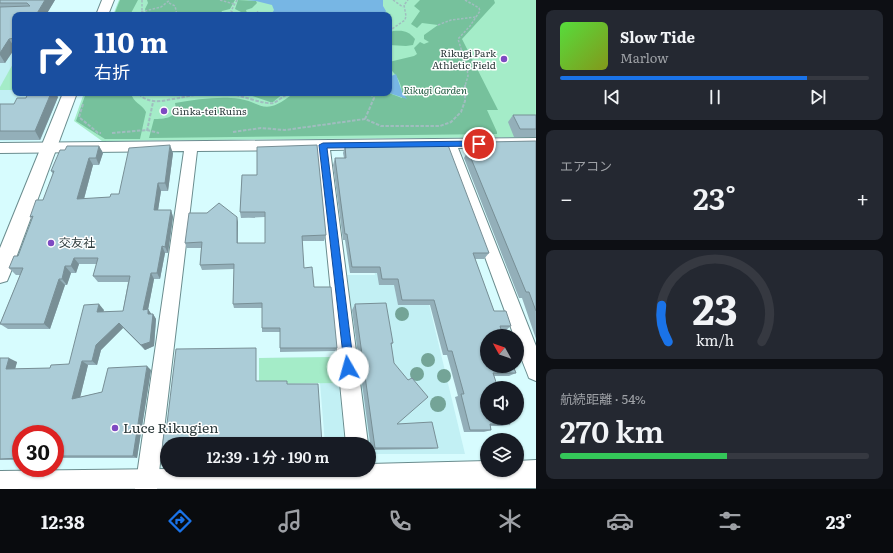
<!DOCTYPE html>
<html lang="ja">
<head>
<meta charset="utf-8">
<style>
	:root { --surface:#171b24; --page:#242831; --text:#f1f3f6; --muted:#9ea1a6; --line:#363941; --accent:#1a73e8 }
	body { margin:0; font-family:Literata,"Noto Sans JP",serif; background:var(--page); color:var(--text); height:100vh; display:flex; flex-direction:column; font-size:15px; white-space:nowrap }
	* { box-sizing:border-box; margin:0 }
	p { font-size:13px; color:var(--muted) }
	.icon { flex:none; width:22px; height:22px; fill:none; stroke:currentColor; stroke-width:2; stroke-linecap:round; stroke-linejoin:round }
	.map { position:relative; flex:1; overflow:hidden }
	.drawer { display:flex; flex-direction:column; gap:10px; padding:10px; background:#0d0f14; width:357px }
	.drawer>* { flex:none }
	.hud { position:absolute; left:12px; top:12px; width:380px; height:84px; border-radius:8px; box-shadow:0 1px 3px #0004; background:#1a4fa0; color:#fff; overflow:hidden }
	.needle { width:26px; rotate:310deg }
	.tools { position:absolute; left:480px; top:329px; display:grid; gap:8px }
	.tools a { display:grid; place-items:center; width:44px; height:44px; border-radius:50%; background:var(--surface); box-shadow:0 1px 3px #0004; font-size:20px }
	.speed { position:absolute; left:12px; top:425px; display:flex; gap:8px; font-size:20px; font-weight:700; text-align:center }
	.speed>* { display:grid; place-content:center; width:52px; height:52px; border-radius:50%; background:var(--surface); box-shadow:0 1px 3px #0004; line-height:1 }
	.speed .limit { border:6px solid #d22; background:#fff; color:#111 }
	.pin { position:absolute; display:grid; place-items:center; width:34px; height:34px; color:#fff; margin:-17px; border:2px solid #fff; border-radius:50%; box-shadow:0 1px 4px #0007 }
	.me { position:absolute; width:44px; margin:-22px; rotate:353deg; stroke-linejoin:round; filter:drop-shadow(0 0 3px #0008) }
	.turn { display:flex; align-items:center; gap:14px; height:84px; padding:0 16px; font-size:18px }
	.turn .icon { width:52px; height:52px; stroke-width:2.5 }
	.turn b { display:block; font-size:28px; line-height:34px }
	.big { font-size:30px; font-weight:600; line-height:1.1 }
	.drawer .card { flex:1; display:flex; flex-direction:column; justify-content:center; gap:6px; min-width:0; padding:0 14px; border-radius:8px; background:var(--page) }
	.drawer .dial { align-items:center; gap:0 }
	.dial svg { height:104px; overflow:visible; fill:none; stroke:var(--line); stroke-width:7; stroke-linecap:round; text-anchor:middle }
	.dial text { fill:var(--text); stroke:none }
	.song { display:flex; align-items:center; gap:12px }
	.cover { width:48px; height:48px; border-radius:6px; background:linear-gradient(135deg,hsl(110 70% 55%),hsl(70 70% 35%)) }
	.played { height:4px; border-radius:2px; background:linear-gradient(90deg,var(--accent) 80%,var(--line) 80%) }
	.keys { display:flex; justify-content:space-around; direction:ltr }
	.heat { display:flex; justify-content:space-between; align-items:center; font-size:22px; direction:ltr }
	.charge { height:6px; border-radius:3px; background:linear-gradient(90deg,#34c759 54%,var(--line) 0) }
	.trip { position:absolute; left:160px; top:437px; width:216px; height:40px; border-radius:20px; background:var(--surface); box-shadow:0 1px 3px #0004; font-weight:600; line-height:40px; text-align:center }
	.menu { display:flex; height:64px; justify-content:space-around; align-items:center; background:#090b0e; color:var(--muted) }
	.menu .icon { width:28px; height:28px }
	.menu .selected { color:var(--accent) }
	.menu b { font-size:18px; color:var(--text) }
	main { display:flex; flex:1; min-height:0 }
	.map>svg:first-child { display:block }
	.built { fill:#c2f0f4 }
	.green { fill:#a4ecc8 }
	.forest { fill:#76c19c }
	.water { fill:#77b6e4 }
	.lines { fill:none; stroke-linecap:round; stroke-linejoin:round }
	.minor-casing { stroke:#6a8c8e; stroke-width:2 }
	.tertiary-casing { stroke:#6a8c8e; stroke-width:2 }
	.path-far1 { stroke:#a0bdbf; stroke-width:1.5; stroke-dasharray:2.5 1.5; stroke-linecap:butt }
	.path { stroke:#a0bdbf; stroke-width:2; stroke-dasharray:3.5 1.5; stroke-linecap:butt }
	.minor { fill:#fff; fill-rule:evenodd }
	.tertiary { fill:#fff; fill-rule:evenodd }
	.tree { fill:#74a497 }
	.wall { fill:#93afb9 }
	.shaded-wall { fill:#788f96 }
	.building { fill:#abccd7; stroke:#788f96 }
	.route { fill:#1a73e8; stroke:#114b97 }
	.poi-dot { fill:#7e4ac2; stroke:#fff; stroke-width:1.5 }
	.labels { text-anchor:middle; stroke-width:3; stroke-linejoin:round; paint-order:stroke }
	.far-poi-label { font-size:10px; fill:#2d3b3c; stroke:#fff; text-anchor:end }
	.far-park-label { font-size:10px; font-style:italic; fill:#235c43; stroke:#fff }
	.poi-label { font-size:12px; fill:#2d3b3c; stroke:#fff; text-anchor:start }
	.near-poi-label { font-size:14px; fill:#2d3b3c; stroke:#fff; text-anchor:start }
</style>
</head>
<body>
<main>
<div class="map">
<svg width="536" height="489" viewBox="0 0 536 489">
	<rect width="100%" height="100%" fill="#d7fcfe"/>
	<!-- built -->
	<g class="built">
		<path d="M15 28V93H60L41 140 0 141V29Z"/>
		<path d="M370 246H415L465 454H369L347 275H375Z"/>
		<path d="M336 357 345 444H325L320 383 259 384V358Z"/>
	</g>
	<!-- green -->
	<g class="green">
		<path d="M119 0H536V137L102 141 74 121 84 93H389V15H113Z"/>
		<path d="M15 60V90H0V87Z"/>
		<path d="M336 357 339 383 259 384V358Z"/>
	</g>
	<!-- forest -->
	<g class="forest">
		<path d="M120 0H138L130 15H114Z"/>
		<path d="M147 0H235L230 9 222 11 220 15H147L145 9 148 3Z"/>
		<path d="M238 0 256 1 257 3 252 8 246 10 247 13H243L235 9Z"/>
		<path d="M420 0H494L495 3 462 39 498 110H487L497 132V134L149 138 154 119C166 119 178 118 175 103 194 100 213 97 231 98 263 99 260 120 294 93H389L402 98C403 86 398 76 389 68V62L414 56 417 54 414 48 420 42 424 44 429 42 424 39V35L438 25 422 23 417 28 411 24 420 11 414 6Z"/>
		<path d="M393 31C404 30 408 31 415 39L413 45 406 46 389 45V33Z"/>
		<path d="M86 93H131C133 103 142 104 146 112L140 139H105L76 121Z"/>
		<path d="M244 93H284L273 102H270Z"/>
	</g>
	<!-- water -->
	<g class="water">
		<path d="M247 0H383V6L386 11 385 13 372 15H271L274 10 272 5 256 1Z"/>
		<path d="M396 74 402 92 407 99 389 93 390 78 389 77Z"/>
	</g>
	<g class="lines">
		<defs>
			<path id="minor" d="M536 138V148H458L536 346V381L529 378C524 364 517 351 517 336H514L445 148 330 150 368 444H346L317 150 197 151 157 489H135L184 151 0 153V143Z"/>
			<g id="tertiary">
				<path d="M102 0H114L108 15H96Z"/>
				<path d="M63 93H77L10 274 7 281 0 283V248Z"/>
				<path d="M536 460V488L0 489V471L167 469 369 470V464L487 461V470H517V461Z"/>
			</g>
		</defs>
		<!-- minor casing -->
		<use href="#minor" class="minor-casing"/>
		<!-- tertiary casing -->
		<use href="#tertiary" class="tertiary-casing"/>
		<!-- path-far1 -->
		<g class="path-far1">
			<path d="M142 0V15"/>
			<path d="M220 0 234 4"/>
			<path d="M237 0 231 11 237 15"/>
			<path d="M393 0 403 7"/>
			<path d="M465 0 479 8 480 11 470 26 458 39 467 68 468 76 465 86"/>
			<path d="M169 3 175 6 177 15"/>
			<path d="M141 12 161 7 170 0"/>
			<path d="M249 15 251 14"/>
			<path d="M256 15 259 14 257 11"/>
			<path d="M438 25 451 20 476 17"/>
			<path d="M389 31 405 20 406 16 404 5 408 0"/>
		</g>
		<!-- path -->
		<g class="path">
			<path d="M141 93V96C152 105 166 100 179 98 194 95 213 91 228 93 239 95 266 105 273 103 278 101 284 96 289 93"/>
			<path d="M184 93 189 96"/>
			<path d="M83 104 79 117 98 133H101"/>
			<path d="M365 119 374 98 370 93"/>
			<path d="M147 131 153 102"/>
			<path d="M233 132 261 128 285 130 365 119 381 126H440L451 122 461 112 465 101V85"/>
			<path d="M112 133 147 130 159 133"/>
		</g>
		<!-- minor -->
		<use href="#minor" class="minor"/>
		<!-- tertiary -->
		<use href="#tertiary" class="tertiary"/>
	</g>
	<!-- trees -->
	<g class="tree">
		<circle cx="402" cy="314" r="7"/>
		<circle cx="428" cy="360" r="7"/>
		<circle cx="417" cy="374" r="7"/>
		<circle cx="444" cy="376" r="7"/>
		<circle cx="438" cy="404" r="8"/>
	</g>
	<!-- wall -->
	<g class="wall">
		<path d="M0 0H55L46 15H15V48L5 63H0Z"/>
		<path d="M58 97 40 140H0V104H14Z"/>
		<path d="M513 115H536V137H514L508 122Z"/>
		<path d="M536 141V339L522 298H519L464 158 468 151 484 150H483L488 142Z"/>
		<path d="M99 146 103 153 99 165H93L84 199 110 197 119 194 173 153 168 191H161L158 210H171L173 217 168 253H165L160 279H154L148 309 151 314H153L156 319 154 346 145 350 123 328 101 350 97 365H88L80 397 102 392 151 370 137 458H61L60 463H55V434H21V460H0V358L17 362 15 369 50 368 69 364 104 310 103 312 123 311 128 282H98L93 276 97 264H79L76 273H71L67 285H65L50 329H8L0 324 20 275H16L9 268 18 256 32 219 30 217 43 200 53 174 51 171 65 150Z"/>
		<path d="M345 146 489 253 484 259H475L494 311 511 326 505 331H501L516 373 509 376H494L510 424 502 426H490L491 430 484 432H464L455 397 458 396 447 355H443L430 305H398L394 285H379L377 273H350L345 240H343L333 165 335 158H344L343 153Z"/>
		<path d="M242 175 326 235 324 241H302L304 268 314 287 337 348 335 351 280 352V332H262V308H234L233 304 234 269 202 270 200 265 201 248H187L185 243 238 222V243H265V217L241 218 240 212Z"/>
		<path d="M355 304 393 343 391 345 397 424 438 448 432 449 371 450 352 310Z"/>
		<path d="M256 351V381L287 384 322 444H295V441L167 444V459H164L161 458 166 432Z"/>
	</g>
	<!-- shaded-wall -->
	<g class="shaded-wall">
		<path d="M45 0H55L46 15H36Z"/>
		<path d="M9 39 15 48 5 63 0 55V53Z"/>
		<path d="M51 93H56L58 97 40 140 35 131Z"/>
		<path d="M170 145 173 153 168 191 165 183Z"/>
		<path d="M99 146 103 153 99 165 96 158Z"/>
		<path d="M89 158 93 165 82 206 77 199Z"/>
		<path d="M158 183 161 191 157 217 154 210Z"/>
		<path d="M171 210 173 217 168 253 165 247Z"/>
		<path d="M237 217 238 222 237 249Z"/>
		<path d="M162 246 165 253 160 279 157 273Z"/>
		<path d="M74 258 79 264 76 273 71 266Z"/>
		<path d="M65 266 71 273 67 285 62 279Z"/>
		<path d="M151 273 154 279 147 315 143 310Z"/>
		<path d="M59 279 65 285 50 329 44 324Z"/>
		<path d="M99 304 104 310 102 317 97 312Z"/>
		<path d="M148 309 152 315 148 314Z"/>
		<path d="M153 314 156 319 154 346 145 350 141 345Z"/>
		<path d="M119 323 123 328 101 350 97 365 92 361 96 345Z"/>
		<path d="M9 358 17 362 14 373 6 369Z"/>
		<path d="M82 361 88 365 79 402 72 399Z"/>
		<path d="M147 366 151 370 137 458 133 456Z"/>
		<path d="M55 456 61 458 60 463 55 462Z"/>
	</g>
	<!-- building -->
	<g class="building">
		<path d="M0 0H45L36 15H15V38L9 39 0 53V7L30 6 27 3H0Z"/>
		<path d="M28 93H51L35 131H0V104H14L17 98H26Z"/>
		<path d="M513 115H536V129H520Z"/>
		<path d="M536 141V311L529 292H526L468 151 492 150 488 142Z"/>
		<path d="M170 145 165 183H158L154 210H171L165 247 162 246 157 273H151L143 310 148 309V314H153L150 342 141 345 119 323 96 345 92 361H82L72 399 102 392 108 368 147 366 133 456H55V434H21V458L0 459V358H9L6 369 50 368 51 365 69 364 84 305 99 304 97 312 123 311 130 276H93L98 258H74L71 266H65L62 279H59L44 324H0L23 268H9L14 256H18L33 216 30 217 36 200H43L54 171H51L60 150H65L67 146H99L96 158H89L77 199 110 197 111 194H119L129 148Z"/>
		<path d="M317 145 326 235 302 236 304 268 312 267 314 287H331L337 348H280V328H262V303L233 304 234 264 200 265 202 242 185 243 189 213H207L219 203 237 217V243H265V212H240L242 175H257V147Z"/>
		<path d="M448 145 489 253H473L494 311H506L511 326H500L503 336H487V366H513L516 373H493L498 388H487V418H508L510 424H490L491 430H470L461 394H464L452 351H448L434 300H402L398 279H382L380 267H352L347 234H345L335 158H346L345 146Z"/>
		<path d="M386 303 393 343H391L394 363 408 380 412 378 428 397 397 424 432 422 438 448H375L355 304Z"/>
		<path d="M256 348V381H287V384H318L322 444H296V440L249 441V444H167V457L161 458 164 432H166L176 349Z"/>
	</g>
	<!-- route -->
	<path class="route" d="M479 141 482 144 479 146 327 148 354 368 352 372 348 374 345 372 319 145 323 143Z"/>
	<!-- markers -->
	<g class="poi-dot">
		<circle cx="504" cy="59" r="4"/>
		<circle cx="164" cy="111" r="4"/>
		<circle cx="51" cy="243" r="4"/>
		<circle cx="115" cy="428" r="4"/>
	</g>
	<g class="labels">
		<!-- far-poi labels -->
		<g class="far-poi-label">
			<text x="496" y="57">Rikugi Park<tspan x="496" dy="12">Athletic Field</tspan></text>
			<text x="172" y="115" text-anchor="start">Ginka-tei Ruins</text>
		</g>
		<!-- far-park labels -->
		<g class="far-park-label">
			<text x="435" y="94">Rikugi Garden</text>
		</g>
		<!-- poi labels -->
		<g class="poi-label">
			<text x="59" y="247">交友社</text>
		</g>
		<!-- near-poi labels -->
		<g class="near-poi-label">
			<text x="123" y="433">Luce Rikugien</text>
		</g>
	</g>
</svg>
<div class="tools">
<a><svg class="needle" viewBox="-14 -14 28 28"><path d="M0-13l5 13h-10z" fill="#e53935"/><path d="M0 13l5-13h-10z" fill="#9ea1a6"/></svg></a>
<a><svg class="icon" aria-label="sound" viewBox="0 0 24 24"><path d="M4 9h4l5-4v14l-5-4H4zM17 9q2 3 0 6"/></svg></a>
<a><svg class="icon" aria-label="layers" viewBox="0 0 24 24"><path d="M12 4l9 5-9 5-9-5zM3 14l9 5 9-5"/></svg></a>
</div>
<div class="speed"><div class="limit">30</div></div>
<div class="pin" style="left:479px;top:144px;background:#d93025"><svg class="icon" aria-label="arrive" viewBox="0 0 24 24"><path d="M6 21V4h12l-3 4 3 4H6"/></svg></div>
<svg class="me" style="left:348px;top:368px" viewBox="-20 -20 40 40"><circle r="19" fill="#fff"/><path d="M0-13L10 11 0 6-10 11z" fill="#1a73e8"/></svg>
<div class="trip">12:39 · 1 分 · 190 m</div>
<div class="hud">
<div class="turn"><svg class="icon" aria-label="right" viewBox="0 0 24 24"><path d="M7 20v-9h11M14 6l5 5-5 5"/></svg><div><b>110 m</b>右折</div></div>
</div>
</div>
<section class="drawer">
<div class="card">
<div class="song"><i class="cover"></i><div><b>Slow Tide</b><p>Marlow</p></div></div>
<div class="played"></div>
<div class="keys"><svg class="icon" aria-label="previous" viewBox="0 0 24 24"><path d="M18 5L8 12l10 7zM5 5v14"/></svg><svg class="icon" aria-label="pause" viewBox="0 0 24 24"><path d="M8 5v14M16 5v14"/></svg><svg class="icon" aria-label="next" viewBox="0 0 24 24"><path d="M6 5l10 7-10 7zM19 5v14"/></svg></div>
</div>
<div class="card"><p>エアコン</p>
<div class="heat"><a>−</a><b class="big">23°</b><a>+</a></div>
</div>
<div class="card dial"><svg viewBox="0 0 100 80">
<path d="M14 69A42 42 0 1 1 86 69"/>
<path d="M14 69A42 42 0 0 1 9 41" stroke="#1a73e8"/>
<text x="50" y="56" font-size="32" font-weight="700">23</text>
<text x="50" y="72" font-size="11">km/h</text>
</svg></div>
<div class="card"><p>航続距離 · 54%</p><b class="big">270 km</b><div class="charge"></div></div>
</section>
</main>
<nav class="menu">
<b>12:38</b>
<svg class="icon selected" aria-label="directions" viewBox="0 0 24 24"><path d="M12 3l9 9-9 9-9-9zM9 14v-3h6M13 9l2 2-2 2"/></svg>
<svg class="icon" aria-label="music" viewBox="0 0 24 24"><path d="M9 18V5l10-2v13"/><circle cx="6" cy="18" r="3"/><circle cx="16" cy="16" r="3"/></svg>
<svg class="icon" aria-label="phone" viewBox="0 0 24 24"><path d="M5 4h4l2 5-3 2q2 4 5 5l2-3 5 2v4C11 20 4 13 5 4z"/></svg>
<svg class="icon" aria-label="climate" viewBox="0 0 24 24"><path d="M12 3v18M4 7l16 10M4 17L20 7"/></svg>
<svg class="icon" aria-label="car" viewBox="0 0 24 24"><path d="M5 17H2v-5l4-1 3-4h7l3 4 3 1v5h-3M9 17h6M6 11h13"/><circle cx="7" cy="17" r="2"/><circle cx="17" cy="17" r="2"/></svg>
<svg class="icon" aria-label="filters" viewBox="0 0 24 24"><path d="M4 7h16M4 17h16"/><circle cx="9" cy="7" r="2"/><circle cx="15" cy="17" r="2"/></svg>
<b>23°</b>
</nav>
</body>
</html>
